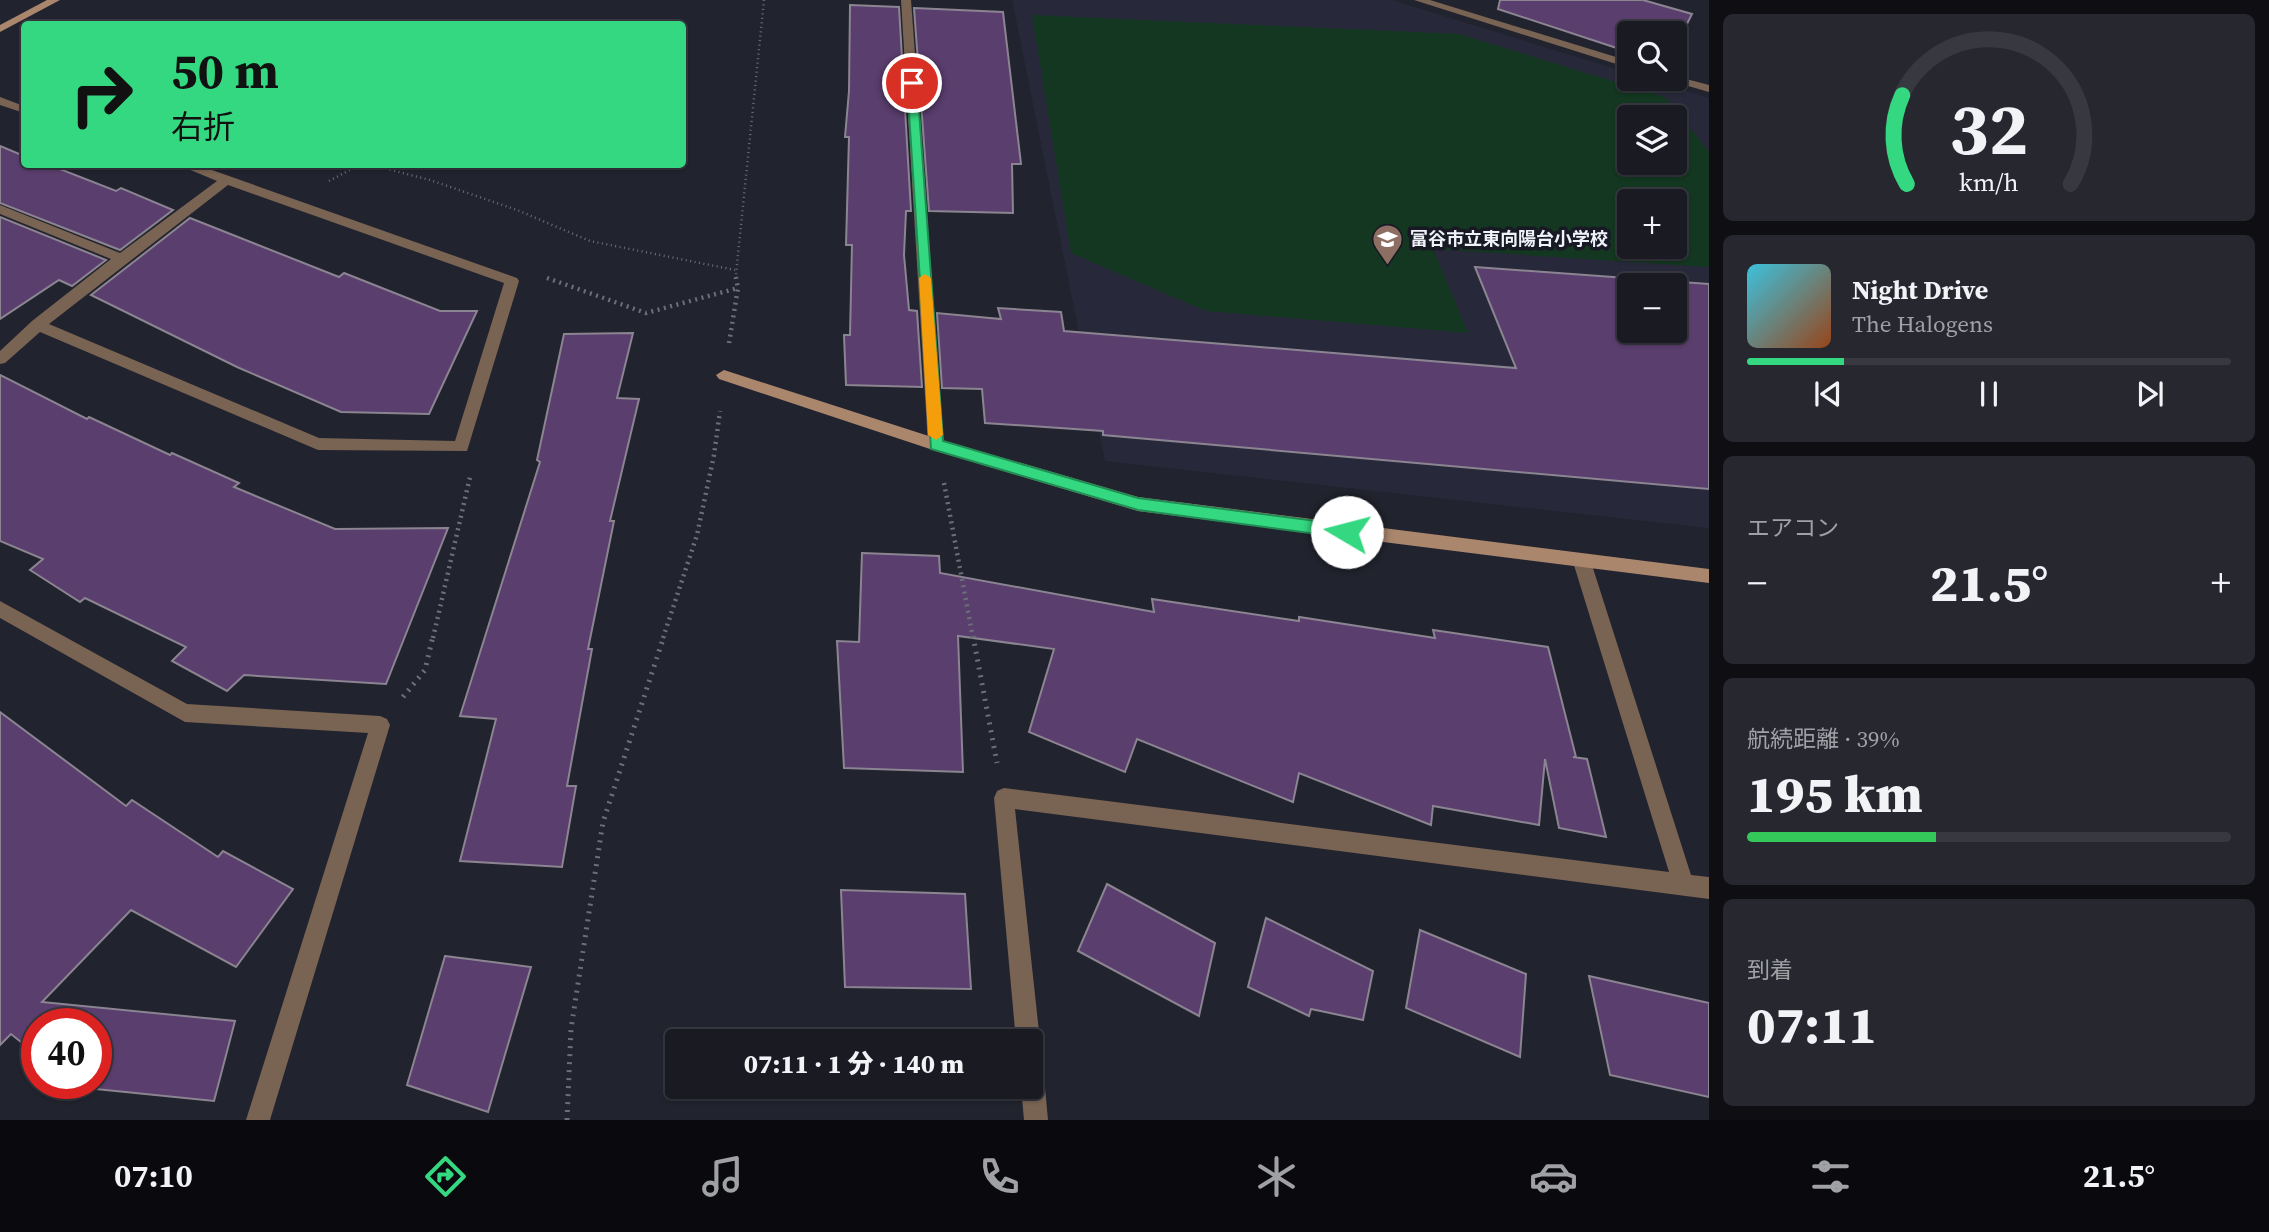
<!DOCTYPE html>
<html lang="ja">
<head>
<meta charset="utf-8">
<style>
	:root { --surface:#191a22; --page:#26272f; --text:#f1f3f6; --muted:#9fa1a5; --line:#373840; --accent:#34d881 }
	body { margin:0; font-family:"Source Serif 4","Noto Sans JP",serif; background:var(--page); color:var(--text); height:100vh; display:flex; flex-direction:column; font-size:26px; white-space:nowrap }
	* { box-sizing:border-box; margin:0 }
	p { font-size:23px; color:var(--muted) }
	.icon { flex:none; width:38px; height:38px; fill:none; stroke:currentColor; stroke-width:2; stroke-linecap:round; stroke-linejoin:round }
	.map { position:relative; flex:1; overflow:hidden }
	.sheet { display:flex; flex-direction:column; gap:14px; padding:14px; background:#0e0e13; width:560px }
	.sheet>* { flex:none }
	.hud { position:absolute; left:21px; top:21px; width:665px; height:147px; border-radius:7px; box-shadow:0 2px 5px #0004,0 0 0 2px var(--line); background:#34d881; color:#111; overflow:hidden }
	.buttons { position:absolute; left:1617px; top:21px; display:grid; gap:14px }
	.buttons a { display:grid; place-items:center; width:70px; height:70px; border-radius:7px; background:var(--surface); box-shadow:0 2px 5px #0004,0 0 0 2px var(--line); font-size:35px }
	.speed { position:absolute; left:21px; top:1008px; display:flex; gap:14px; font-size:35px; font-weight:700; text-align:center }
	.speed>* { display:grid; place-content:center; width:91px; height:91px; border-radius:50%; background:var(--surface); box-shadow:0 2px 5px #0004,0 0 0 2px var(--line); line-height:1 }
	.speed .limit { border:10px solid #d22; background:#fff; color:#111 }
	.pin { position:absolute; display:grid; place-items:center; width:60px; height:60px; color:#fff; margin:-30px; border:4px solid #fff; border-radius:50%; box-shadow:0 2px 7px #0007 }
	.me { position:absolute; width:77px; margin:-38px; rotate:278deg; stroke-linejoin:round; filter:drop-shadow(0 0 5px #0008) }
	.turn { display:flex; align-items:center; gap:24px; height:147px; padding:0 35px; font-size:32px }
	.turn .icon { width:91px; height:91px; stroke-width:2.5 }
	.turn b { display:block; font-size:49px; line-height:60px }
	.big { font-size:52px; font-weight:800; line-height:1.1 }
	.sheet .tile { flex:1; display:flex; flex-direction:column; justify-content:center; gap:10px; min-width:0; padding:0 24px; border-radius:10px; background:var(--page) }
	.sheet .dial { align-items:center; gap:0 }
	.dial svg { height:182px; overflow:visible; fill:none; stroke:var(--line); stroke-width:7; stroke-linecap:round; text-anchor:middle }
	.dial text { fill:var(--text); stroke:none }
	.song { display:flex; align-items:center; gap:21px }
	.cover { width:84px; height:84px; border-radius:10px; background:linear-gradient(135deg,hsl(190 70% 55%),hsl(20 70% 35%)) }
	.played { height:7px; border-radius:4px; background:linear-gradient(90deg,var(--accent) 20%,var(--line) 20%) }
	.keys { display:flex; justify-content:space-around; direction:ltr }
	.heat { display:flex; justify-content:space-between; align-items:center; font-size:38px; direction:ltr }
	.charge { height:10px; border-radius:5px; background:linear-gradient(90deg,#34c759 39%,var(--line) 0) }
	.trip { position:absolute; left:665px; top:1029px; width:378px; height:70px; border-radius:7px; background:var(--surface); box-shadow:0 2px 5px #0004,0 0 0 2px var(--line); font-weight:800; line-height:70px; text-align:center }
	.menu { display:flex; height:112px; justify-content:space-around; align-items:center; background:#0a0a0e; color:var(--muted) }
	.menu .icon { width:49px; height:49px }
	.menu .on { color:var(--accent) }
	.menu b { font-size:32px; color:var(--text) }
	main { display:flex; flex:1; min-height:0 }
	.map>svg:first-child { display:block }
	.built { fill:#27293a; fill-rule:evenodd }
	.green { fill:#133720; fill-rule:evenodd }
	.building { fill:#5a3e6e; stroke:#8b8491; stroke-width:2; fill-rule:evenodd }
	.lines { fill:none; stroke-linecap:round; stroke-linejoin:round }
	.path-far2 { stroke:#6c6e78; stroke-width:2.5; stroke-dasharray:1 3.5; stroke-linecap:butt }
	.path-far1 { stroke:#6c6e78; stroke-width:4.5; stroke-dasharray:2 4.5; stroke-linecap:butt }
	.path { stroke:#6c6e78; stroke-width:5; stroke-dasharray:2 6; stroke-linecap:butt }
	.street { fill:#796353; fill-rule:evenodd }
	.secondary { fill:#aa866d; fill-rule:evenodd }
	.route { fill:#34d881; stroke:#228c54; stroke-width:2 }
	.slow { fill:#f59e0b }
	.labels { text-anchor:middle; stroke-width:7; stroke-linejoin:round; paint-order:stroke }
	.far-poi-label { font-size:18px; font-weight:bold; fill:#f0f2fa; stroke:#181924; text-anchor:start }
</style>
</head>
<body>
<main>
<div class="map">
<svg width="1709" height="1120" viewBox="0 0 1709 1120">
	<rect width="100%" height="100%" fill="#21232e"/>
	<!-- built -->
	<path class="built" d="M1012 0H1392L1629 73V79H1648L1709 98V528L1105 461ZM1629 117H1675V163H1629ZM1629 201H1675V247H1629ZM1629 285H1675V331H1629Z"/>
	<!-- green -->
	<path class="green" d="M1032 15 1459 34 1665 97 1709 152V267L1433 249 1468 333 1206 311 1071 253ZM1629 117H1675V163H1629ZM1629 201H1675V247H1629Z"/>
	<!-- building -->
	<g class="building">
		<path d="M1500 0H1643L1692 14 1675 48V33H1629V52L1498 9Z"/>
		<path d="M850 5 899 7 911 211H906L904 255 909 310 917 311 922 387 846 385 844 335H850L852 245H846L849 137H845L849 91Z"/>
		<path d="M914 8 1003 12 1021 164H1012L1013 213 929 211Z"/>
		<path d="M0 146 24 156V164H47L116 191 121 188 173 210 120 250 0 203Z"/>
		<path d="M0 217 106 260 72 286 59 280 0 319Z"/>
		<path d="M190 218 339 277 344 273 440 311H477L429 414 341 412 237 367 91 295Z"/>
		<path d="M1475 267 1709 284V489L1103 435V431L985 423 982 389 942 388 937 313 1001 319 998 308 1061 312 1064 331 1516 368ZM1629 285H1675V331H1629Z"/>
		<path d="M633 333 617 398 639 399 610 521H614L588 649H592L567 786H576L562 867 460 861 496 719 460 716 540 462 537 460 564 334Z"/>
		<path d="M0 375 87 419 89 417 170 455 172 453 239 483 234 487 335 529 448 528 386 684 244 675 227 691 172 661 186 647 85 598 80 602 30 570 43 559 0 541Z"/>
		<path d="M862 553 939 556 940 573 1154 612 1152 599 1299 621V617L1435 638 1433 630 1548 647 1576 757H1573L1587 759 1606 837 1559 828 1545 759 1539 825 1433 806 1431 825 1299 773 1293 802 1137 739 1125 772 1029 732 1054 649 958 636 963 772 844 768 837 641 859 642Z"/>
		<path d="M0 712 126 806 132 800 218 857 223 851 293 889 236 967 131 910 42 1002 235 1021 214 1101 76 1087 71 1083H96V1024H37V1055L11 1034 0 1045Z"/>
		<path d="M1107 884 1215 943 1199 1016 1078 951Z"/>
		<path d="M841 890 965 894 971 989 845 987Z"/>
		<path d="M1266 918 1373 971 1363 1020 1311 1009 1309 1016 1248 987Z"/>
		<path d="M1420 930 1526 974 1520 1057 1406 1008Z"/>
		<path d="M445 956 531 967 488 1112 407 1085Z"/>
		<path d="M1589 976 1709 1003V1097L1610 1075Z"/>
	</g>
	<g class="lines">
		<!-- path-far2 -->
		<g class="path-far2">
			<path d="M368 164 430 180 517 210 590 241 735 270"/>
			<path d="M329 181 361 164"/>
			<path d="M736 274 764 0"/>
		</g>
		<!-- path-far1 -->
		<g class="path-far1">
			<path d="M547 278 646 313 738 288"/>
			<path d="M729 343 738 288 735 273"/>
			<path d="M944 483 973 638"/>
			<path d="M433 638 470 477"/>
			<path d="M663 638 697 535 714 455 720 411"/>
		</g>
		<!-- path -->
		<g class="path">
			<path d="M973 636 997 763"/>
			<path d="M403 697 425 670 433 636"/>
			<path d="M567 1120 571 1029 603 822 664 636"/>
		</g>
		<!-- street -->
		<g class="street">
			<path d="M901 0H911L944 445 936 451 928 445Z"/>
			<path d="M1414 0H1430L1629 61V68Z"/>
			<path d="M1675 76 1709 85V92L1671 81 1669 79H1675Z"/>
			<path d="M0 97 24 106V113L0 105Z"/>
			<path d="M176 164H195L517 278 519 281 467 451 318 450 40 332 5 363 0 364V351L32 321 111 259 0 214V205L120 253 217 181ZM228 185 504 283 455 441 319 438 49 324Z"/>
			<path d="M1582 555 1588 557 1591 562 1691 875 1709 877V899L1015 809 1040 1041 1036 1049 1031 1052V1041H1016L994 798 997 791 1004 788 1669 872 1573 562 1576 557Z"/>
			<path d="M0 601 187 704 380 716 387 719 390 725 270 1120H246L368 733 185 722 0 618Z"/>
			<path d="M1031 1054 1039 1058 1043 1066 1048 1120H1024L1021 1087H1031Z"/>
		</g>
		<!-- secondary -->
		<g class="secondary">
			<path d="M47 0H60L0 32V25Z"/>
			<path d="M724 370 938 439 1138 497 1709 569V583L1138 511 936 451 719 379 716 375Z"/>
		</g>
	</g>
	<!-- route -->
	<path class="route" d="M912 80 917 83 943 441 1138 498 1347 525 1355 532 1352 536 1347 538 1138 510 931 449 907 83Z"/>
	<!-- slow -->
	<path class="slow" d="M925 274 931 278 943 435 936 440 928 435 919 278Z"/>
	<!-- icons -->
	<defs>
		<symbol id="school-pin" viewBox="-11 -11 22 30"><path d="M0 17L-7.5 6A9.5 9.5 0 1 1 7.5 6Z" fill="#8d6e63" stroke="#181924"/><path d="M0-5L7-2L0 1L-7-2ZM-4 1L0 2.5L4 1V4Q0 6-4 4Z" fill="#fff"/></symbol>
	</defs>
	<g fill-rule="evenodd">
		<use href="#school-pin" x="1370" y="222" width="35" height="47"/>
	</g>
	<g class="labels">
		<!-- far-poi labels -->
		<g class="far-poi-label">
			<text x="1410" y="245">富谷市立東向陽台小学校</text>
		</g>
	</g>
</svg>
<div class="buttons">
<a><svg class="icon" aria-label="search" viewBox="0 0 24 24"><circle cx="10" cy="10" r="6"/><path d="M15 15l6 6"/></svg></a>
<a><svg class="icon" aria-label="layers" viewBox="0 0 24 24"><path d="M12 4l9 5-9 5-9-5zM3 14l9 5 9-5"/></svg></a>
<a>+</a>
<a>−</a>
</div>
<div class="speed"><div class="limit">40</div></div>
<div class="pin" style="left:912px;top:83px;background:#d93025"><svg class="icon" aria-label="arrive" viewBox="0 0 24 24"><path d="M6 21V4h12l-3 4 3 4H6"/></svg></div>
<svg class="me" style="left:1347px;top:532px" viewBox="-20 -20 40 40"><circle r="19" fill="#fff"/><path d="M0-13L10 11 0 6-10 11z" fill="#34d881"/></svg>
<div class="trip">07:11 · 1 分 · 140 m</div>
<div class="hud">
<div class="turn"><svg class="icon" aria-label="right" viewBox="0 0 24 24"><path d="M7 20v-9h11M14 6l5 5-5 5"/></svg><div><b>50 m</b>右折</div></div>
</div>
</div>
<section class="sheet">
<div class="tile dial"><svg viewBox="0 0 100 80">
<path d="M14 69A42 42 0 1 1 86 69"/>
<path d="M14 69A42 42 0 0 1 12 30" stroke="#34d881"/>
<text x="50" y="56" font-size="32" font-weight="700">32</text>
<text x="50" y="72" font-size="11">km/h</text>
</svg></div>
<div class="tile">
<div class="song"><i class="cover"></i><div><b>Night Drive</b><p>The Halogens</p></div></div>
<div class="played"></div>
<div class="keys"><svg class="icon" aria-label="previous" viewBox="0 0 24 24"><path d="M18 5L8 12l10 7zM5 5v14"/></svg><svg class="icon" aria-label="pause" viewBox="0 0 24 24"><path d="M8 5v14M16 5v14"/></svg><svg class="icon" aria-label="next" viewBox="0 0 24 24"><path d="M6 5l10 7-10 7zM19 5v14"/></svg></div>
</div>
<div class="tile"><p>エアコン</p>
<div class="heat"><a>−</a><b class="big">21.5°</b><a>+</a></div>
</div>
<div class="tile"><p>航続距離 · 39%</p><b class="big">195 km</b><div class="charge"></div></div>
<div class="tile"><p>到着</p><b class="big">07:11</b></div>
</section>
</main>
<nav class="menu">
<b>07:10</b>
<svg class="icon on" aria-label="directions" viewBox="0 0 24 24"><path d="M12 3l9 9-9 9-9-9zM9 14v-3h6M13 9l2 2-2 2"/></svg>
<svg class="icon" aria-label="music" viewBox="0 0 24 24"><path d="M9 18V5l10-2v13"/><circle cx="6" cy="18" r="3"/><circle cx="16" cy="16" r="3"/></svg>
<svg class="icon" aria-label="phone" viewBox="0 0 24 24"><path d="M5 4h4l2 5-3 2q2 4 5 5l2-3 5 2v4C11 20 4 13 5 4z"/></svg>
<svg class="icon" aria-label="climate" viewBox="0 0 24 24"><path d="M12 3v18M4 7l16 10M4 17L20 7"/></svg>
<svg class="icon" aria-label="car" viewBox="0 0 24 24"><path d="M5 17H2v-5l4-1 3-4h7l3 4 3 1v5h-3M9 17h6M6 11h13"/><circle cx="7" cy="17" r="2"/><circle cx="17" cy="17" r="2"/></svg>
<svg class="icon" aria-label="filters" viewBox="0 0 24 24"><path d="M4 7h16M4 17h16"/><circle cx="9" cy="7" r="2"/><circle cx="15" cy="17" r="2"/></svg>
<b>21.5°</b>
</nav>
</body>
</html>
